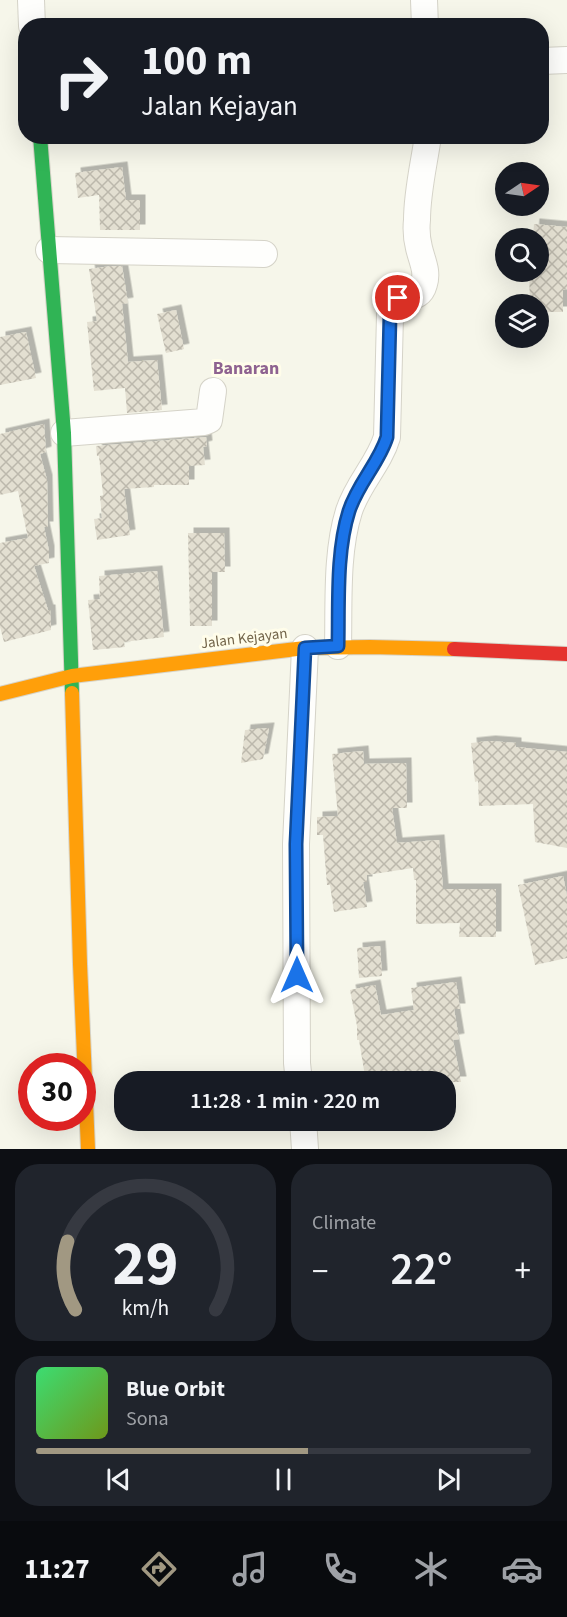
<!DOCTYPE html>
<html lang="en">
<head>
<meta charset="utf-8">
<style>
	:root { --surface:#171b24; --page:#20242c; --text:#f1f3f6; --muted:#9ea1a6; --line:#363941; --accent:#a19882 }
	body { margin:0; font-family:"Source Sans 3",sans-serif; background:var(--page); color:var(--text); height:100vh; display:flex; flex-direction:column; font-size:22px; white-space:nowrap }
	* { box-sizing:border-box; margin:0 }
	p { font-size:20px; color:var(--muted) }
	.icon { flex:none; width:33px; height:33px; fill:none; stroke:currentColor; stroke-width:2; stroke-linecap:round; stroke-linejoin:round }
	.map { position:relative; height:1149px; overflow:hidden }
	.sheet { display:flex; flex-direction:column; gap:15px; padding:15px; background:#0d0f14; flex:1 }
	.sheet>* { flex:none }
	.guide { position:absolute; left:18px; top:18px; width:531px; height:126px; border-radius:24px; box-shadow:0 6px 24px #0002; background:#171b24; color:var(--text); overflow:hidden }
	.needle { width:39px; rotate:77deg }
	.tools { position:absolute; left:495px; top:162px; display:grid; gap:12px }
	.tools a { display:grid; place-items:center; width:54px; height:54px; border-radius:50%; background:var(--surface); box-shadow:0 6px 24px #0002; font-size:30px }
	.speed { position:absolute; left:18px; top:1053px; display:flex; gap:12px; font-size:30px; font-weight:700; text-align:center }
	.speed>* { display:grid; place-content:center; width:78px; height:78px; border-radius:50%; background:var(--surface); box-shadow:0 6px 24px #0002; line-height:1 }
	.speed .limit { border:9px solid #d22; background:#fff; color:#111 }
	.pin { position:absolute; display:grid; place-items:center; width:51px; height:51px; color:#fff; margin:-26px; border:3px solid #fff; border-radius:50%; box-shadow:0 2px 6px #0007 }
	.me { position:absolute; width:66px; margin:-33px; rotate:0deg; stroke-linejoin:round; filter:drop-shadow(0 0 4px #0008) }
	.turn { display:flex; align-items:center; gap:21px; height:126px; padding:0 24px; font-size:27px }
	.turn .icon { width:78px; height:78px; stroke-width:2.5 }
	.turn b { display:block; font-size:42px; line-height:51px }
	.big { font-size:45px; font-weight:600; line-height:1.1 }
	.sheet .card { flex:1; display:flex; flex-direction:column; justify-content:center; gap:9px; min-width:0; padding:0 21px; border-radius:24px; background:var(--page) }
	.sheet .dial { align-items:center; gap:0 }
	.dial svg { height:156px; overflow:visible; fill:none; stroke:var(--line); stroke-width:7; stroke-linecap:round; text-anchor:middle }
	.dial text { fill:var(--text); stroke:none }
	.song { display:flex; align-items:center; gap:18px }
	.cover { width:72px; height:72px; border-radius:9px; background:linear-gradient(135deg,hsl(140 70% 55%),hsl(80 70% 35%)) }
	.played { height:6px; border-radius:3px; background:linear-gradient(90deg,var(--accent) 55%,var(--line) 55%) }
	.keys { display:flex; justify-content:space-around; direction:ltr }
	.heat { display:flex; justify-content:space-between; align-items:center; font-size:33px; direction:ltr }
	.sheet .tiles { flex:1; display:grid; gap:15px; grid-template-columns:1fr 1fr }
	.card:last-child { grid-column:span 2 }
	.trip { position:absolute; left:114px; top:1071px; width:342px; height:60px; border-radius:24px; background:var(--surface); box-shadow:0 6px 24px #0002; font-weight:600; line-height:60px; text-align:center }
	.menu { display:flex; height:96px; justify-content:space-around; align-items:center; background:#090b0e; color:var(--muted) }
	.menu .icon { width:42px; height:42px }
	.menu .on { color:var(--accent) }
	.menu b { font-size:27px; color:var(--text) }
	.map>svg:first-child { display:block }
	.building { fill:url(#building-cross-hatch); filter:url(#shadow) }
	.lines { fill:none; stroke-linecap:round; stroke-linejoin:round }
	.street-casing { stroke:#d5d3c8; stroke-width:28 }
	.fast-casing { stroke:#d6d3c8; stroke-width:16 }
	.slow-casing { stroke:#d6d3c8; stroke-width:16 }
	.jam-casing { stroke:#d6d3c8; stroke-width:16 }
	.street { stroke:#fefefc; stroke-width:26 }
	.fast { stroke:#30b455; stroke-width:14 }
	.slow { stroke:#ff9f0a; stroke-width:14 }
	.jam { stroke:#e5322d; stroke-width:14 }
	.route-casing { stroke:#114b97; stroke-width:15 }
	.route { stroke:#1a73e8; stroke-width:10 }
	.labels { text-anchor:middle; stroke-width:6; stroke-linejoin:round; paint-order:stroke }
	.street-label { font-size:15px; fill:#73654a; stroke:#fffdea }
	.quarter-label { font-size:18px; font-weight:bold; fill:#8e6290; stroke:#fffdea }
</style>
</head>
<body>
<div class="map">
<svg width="567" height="1149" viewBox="0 0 567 1149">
	<defs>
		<pattern id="building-cross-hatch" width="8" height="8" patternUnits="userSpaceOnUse" patternTransform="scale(1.5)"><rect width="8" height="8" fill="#e3dfd1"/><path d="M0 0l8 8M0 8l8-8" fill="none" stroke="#bcb8ac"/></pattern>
		<filter id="shadow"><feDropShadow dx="5.5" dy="-5.5" stdDeviation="0" flood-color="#0004"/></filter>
	</defs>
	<rect width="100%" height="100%" fill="#f6f6ea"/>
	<!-- building -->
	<g class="building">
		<path d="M122 167 126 200H140V230H100L99 195 78 198 75 173Z"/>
		<path d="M534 224 567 227V289L563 290V312H538V304H530L529 272H538V238H533Z"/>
		<path d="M112 266H122L128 303 122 304 128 362 157 360 162 410 127 413 125 388 94 391 87 322 97 321 89 269Z"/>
		<path d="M176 310 184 349 166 353 157 314Z"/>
		<path d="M26 332 36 378 0 385V337Z"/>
		<path d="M44 424 46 452 40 454 47 480 48 527H44L49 551V563L34 566 48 610H50L51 630 4 642 0 627V543L28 538 18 491 0 495V434Z"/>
		<path d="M206 437 207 446 203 447 205 465 189 466V485H154V487L124 489 130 535 97 540 94 519 102 518 100 496 103 495 99 456H97L96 446Z"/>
		<path d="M188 533H224L225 572H212V626H190Z"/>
		<path d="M157 571 164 637 124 642 125 647 93 650 88 600 100 599 99 576Z"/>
		<path d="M269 728 263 759 241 763 245 730Z"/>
		<path d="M490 741 516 743V747L567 752V848L535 842 533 804 479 806 478 781 475 782 471 743Z"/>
		<path d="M363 751 364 764 406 763 407 808H392L397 843 439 840 443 889H496V937H459L460 923 416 924V880H414L413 868 367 875V882H363L367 907 334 912 330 885H327L323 835H317V817L338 816 332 754Z"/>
		<path d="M563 876 567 896V958L535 965 518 885Z"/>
		<path d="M380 946 382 976 359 978 357 948Z"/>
		<path d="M456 982 460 1009H454L459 1039 453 1040 461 1082H366L359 1040H357V1026L350 990 375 985 381 1015 414 1010 411 988Z"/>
	</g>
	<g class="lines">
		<defs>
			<g id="street">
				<path d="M31 0 32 26"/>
				<path d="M424 0 425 26"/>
				<path d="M542 61 567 60"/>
				<path d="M49 250 264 254"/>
				<path d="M64 433 204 422 209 420 213 391"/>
				<path d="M338 646C339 603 336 552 349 511 358 483 379 464 387 437L390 315C397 284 418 307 424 284 428 271 422 261 419 248 417 240 416 229 417 220 417 192 424 164 428 136"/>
				<path d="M299 1082 297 1063 296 844 305 648"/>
				<path d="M303 1120 305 1149"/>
			</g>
			<path id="fast" d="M40 136 64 433 72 693"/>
			<g id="slow">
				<path d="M72 693 80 964 88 1149"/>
				<path d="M0 694 72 676 305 648 370 647 454 649"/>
			</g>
			<path id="jam" d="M454 649 567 654"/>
		</defs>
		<!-- street casing -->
		<use href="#street" class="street-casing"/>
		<!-- fast casing -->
		<use href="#fast" class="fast-casing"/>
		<!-- slow casing -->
		<use href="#slow" class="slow-casing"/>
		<!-- jam casing -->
		<use href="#jam" class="jam-casing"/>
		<!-- street -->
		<use href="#street" class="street"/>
		<!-- fast -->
		<use href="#fast" class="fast"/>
		<!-- slow -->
		<use href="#slow" class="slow"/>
		<!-- jam -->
		<use href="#jam" class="jam"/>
	</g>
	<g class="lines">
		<defs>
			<path id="route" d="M297 975 296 844 305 648 338 646C339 603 336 552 349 511 358 483 379 463 387 437L390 315 392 305 398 298"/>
		</defs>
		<!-- route casing -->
		<use href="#route" class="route-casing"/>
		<!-- route -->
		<use href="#route" class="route"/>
	</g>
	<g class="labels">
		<!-- street labels -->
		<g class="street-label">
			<text transform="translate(244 638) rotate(-7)" y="5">Jalan Kejayan</text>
		</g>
		<!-- quarter labels -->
		<g class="quarter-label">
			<text x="246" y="374">Banaran</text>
		</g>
	</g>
</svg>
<div class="tools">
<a><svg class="needle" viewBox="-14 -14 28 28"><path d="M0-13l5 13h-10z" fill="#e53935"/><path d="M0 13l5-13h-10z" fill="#9ea1a6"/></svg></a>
<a><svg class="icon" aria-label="search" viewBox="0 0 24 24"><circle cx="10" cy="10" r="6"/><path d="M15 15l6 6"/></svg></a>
<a><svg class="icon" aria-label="layers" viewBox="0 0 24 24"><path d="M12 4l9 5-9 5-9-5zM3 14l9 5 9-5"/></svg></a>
</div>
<div class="speed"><div class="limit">30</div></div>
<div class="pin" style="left:398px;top:298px;background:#d93025"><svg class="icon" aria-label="arrive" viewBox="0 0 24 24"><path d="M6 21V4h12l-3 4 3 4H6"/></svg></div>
<svg class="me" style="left:297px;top:975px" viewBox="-20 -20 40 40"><path d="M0-17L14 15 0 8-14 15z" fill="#1a73e8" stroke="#fff" stroke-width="4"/></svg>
<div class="trip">11:28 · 1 min · 220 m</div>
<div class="guide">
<div class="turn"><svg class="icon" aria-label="right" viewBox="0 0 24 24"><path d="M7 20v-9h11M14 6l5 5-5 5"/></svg><div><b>100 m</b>Jalan Kejayan</div></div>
</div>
</div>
<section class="sheet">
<div class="tiles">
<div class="card dial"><svg viewBox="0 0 100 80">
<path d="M14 69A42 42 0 1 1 86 69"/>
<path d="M14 69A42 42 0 0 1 10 34" stroke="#a19882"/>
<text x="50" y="56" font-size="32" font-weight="700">29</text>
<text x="50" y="72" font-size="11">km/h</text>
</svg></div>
<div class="card"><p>Climate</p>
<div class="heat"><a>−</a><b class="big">22°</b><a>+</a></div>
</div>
<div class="card">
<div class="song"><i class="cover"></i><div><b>Blue Orbit</b><p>Sona</p></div></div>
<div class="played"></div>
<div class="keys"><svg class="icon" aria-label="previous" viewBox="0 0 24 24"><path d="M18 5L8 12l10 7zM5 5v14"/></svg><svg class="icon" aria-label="pause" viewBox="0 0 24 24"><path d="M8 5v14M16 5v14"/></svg><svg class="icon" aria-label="next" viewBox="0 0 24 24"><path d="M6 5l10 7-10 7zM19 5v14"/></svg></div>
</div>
</div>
</section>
<nav class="menu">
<b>11:27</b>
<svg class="icon on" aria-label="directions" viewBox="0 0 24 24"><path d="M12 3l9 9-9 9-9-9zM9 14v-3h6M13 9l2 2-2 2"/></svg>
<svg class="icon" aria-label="music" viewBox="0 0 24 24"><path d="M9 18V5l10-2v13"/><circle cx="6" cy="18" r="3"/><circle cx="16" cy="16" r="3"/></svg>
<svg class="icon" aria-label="phone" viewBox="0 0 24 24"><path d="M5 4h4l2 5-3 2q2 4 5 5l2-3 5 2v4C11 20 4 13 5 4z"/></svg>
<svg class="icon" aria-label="climate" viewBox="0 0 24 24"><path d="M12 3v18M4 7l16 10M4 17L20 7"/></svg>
<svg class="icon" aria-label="car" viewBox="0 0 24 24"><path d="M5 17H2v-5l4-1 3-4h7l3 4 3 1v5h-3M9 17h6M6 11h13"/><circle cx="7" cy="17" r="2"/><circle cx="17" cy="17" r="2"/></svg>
</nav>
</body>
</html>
